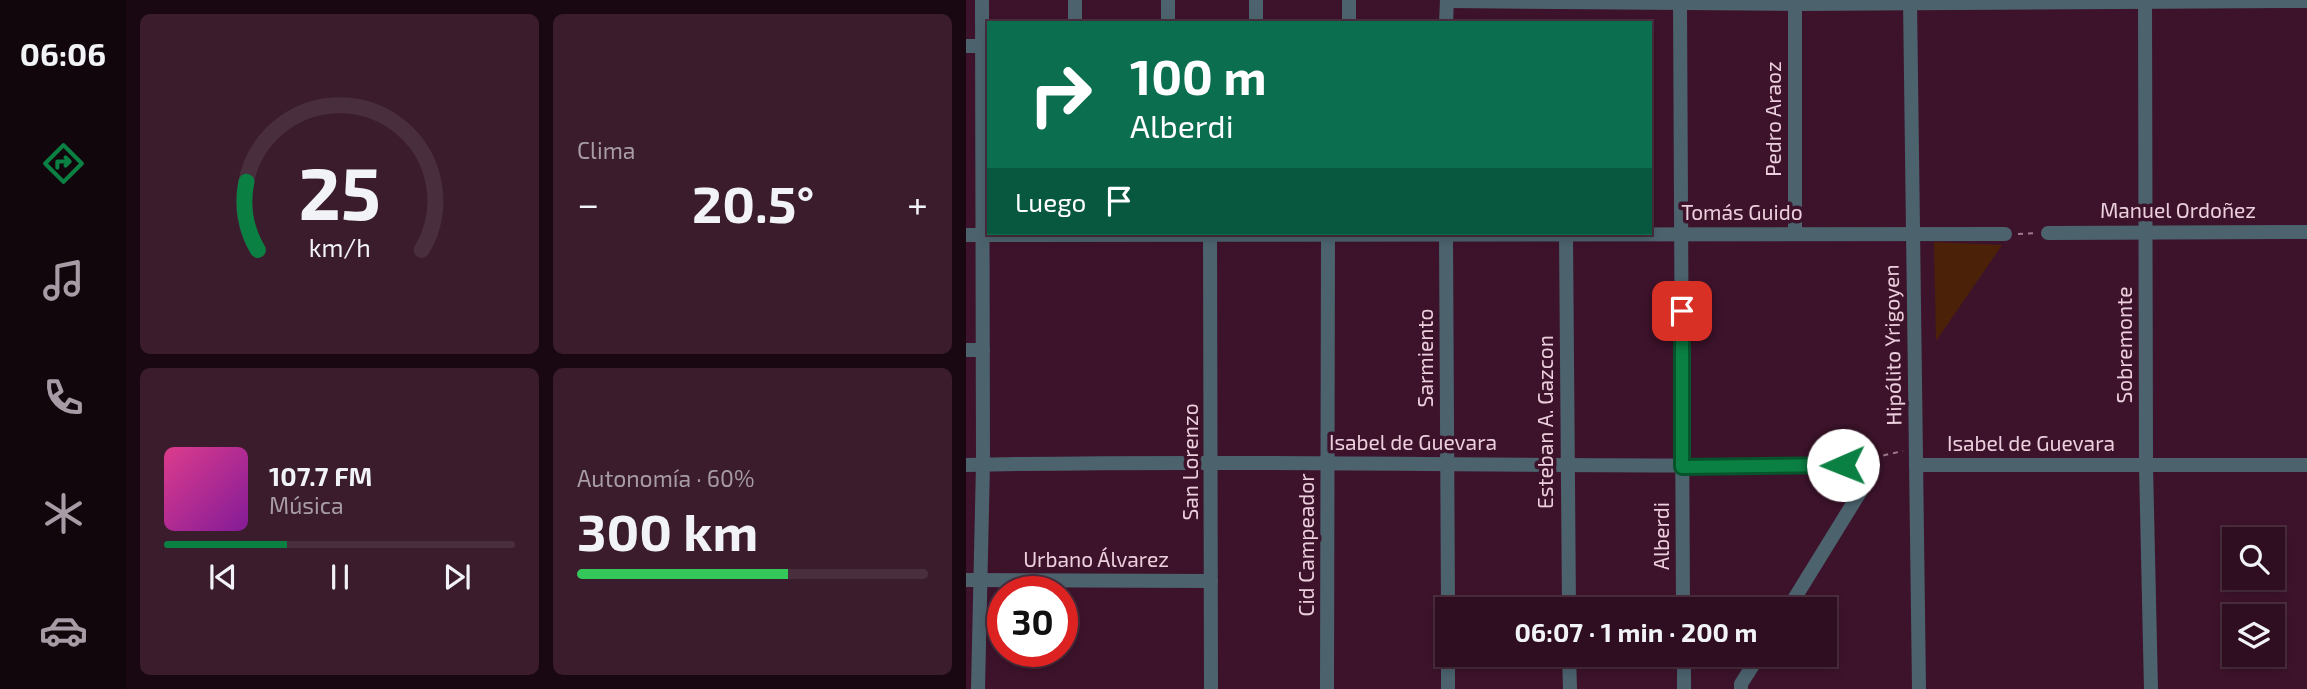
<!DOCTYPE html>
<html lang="es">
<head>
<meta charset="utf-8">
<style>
	:root { --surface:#2e0e20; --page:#3a1c2d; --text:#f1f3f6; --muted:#a79ca5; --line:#492e3e; --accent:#0b8043 }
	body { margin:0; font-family:"Exo 2",sans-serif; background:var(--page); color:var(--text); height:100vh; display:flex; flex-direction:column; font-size:26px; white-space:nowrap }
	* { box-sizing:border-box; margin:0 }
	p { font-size:23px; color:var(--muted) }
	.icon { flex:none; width:38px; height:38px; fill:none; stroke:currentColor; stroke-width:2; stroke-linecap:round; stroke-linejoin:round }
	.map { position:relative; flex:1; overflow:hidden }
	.drawer { display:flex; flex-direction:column; gap:14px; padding:14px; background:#190812; width:840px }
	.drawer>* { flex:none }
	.hud { position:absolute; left:21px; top:21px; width:665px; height:214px; border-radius:0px; box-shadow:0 4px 10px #0003,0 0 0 2px var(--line); background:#0b6e4f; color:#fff; overflow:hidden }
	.controls { position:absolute; left:1256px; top:527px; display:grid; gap:14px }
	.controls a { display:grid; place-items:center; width:63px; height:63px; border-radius:0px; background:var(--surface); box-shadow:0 4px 10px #0003,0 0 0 2px var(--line); font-size:35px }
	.speed { position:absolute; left:21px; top:576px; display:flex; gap:14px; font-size:35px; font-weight:700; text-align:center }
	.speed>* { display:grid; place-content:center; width:91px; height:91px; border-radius:50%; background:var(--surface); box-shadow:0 4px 10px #0003,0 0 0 2px var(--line); line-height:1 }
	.speed .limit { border:10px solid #d22; background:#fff; color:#111 }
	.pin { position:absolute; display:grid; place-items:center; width:60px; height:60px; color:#fff; margin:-30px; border-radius:14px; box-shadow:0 4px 10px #0006 }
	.me { position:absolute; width:77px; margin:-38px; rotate:269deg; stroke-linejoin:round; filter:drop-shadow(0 0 5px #0008) }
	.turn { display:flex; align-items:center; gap:24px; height:147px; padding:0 28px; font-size:32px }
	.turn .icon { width:91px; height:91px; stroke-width:2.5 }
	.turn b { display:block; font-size:49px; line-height:60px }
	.then { display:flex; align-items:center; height:66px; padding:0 28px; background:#0003; gap:14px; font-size:26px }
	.big { font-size:52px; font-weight:700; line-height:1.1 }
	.drawer .tile { flex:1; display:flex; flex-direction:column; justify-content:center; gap:10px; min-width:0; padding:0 24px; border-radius:10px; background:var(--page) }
	.drawer .dial { align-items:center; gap:0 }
	.dial svg { height:182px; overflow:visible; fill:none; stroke:var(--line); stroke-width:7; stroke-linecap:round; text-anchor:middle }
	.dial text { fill:var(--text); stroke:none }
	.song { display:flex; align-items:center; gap:21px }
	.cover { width:84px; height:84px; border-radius:10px; background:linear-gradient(135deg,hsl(330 70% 55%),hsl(290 70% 35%)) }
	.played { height:7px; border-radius:4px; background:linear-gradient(90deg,var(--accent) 35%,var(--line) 35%) }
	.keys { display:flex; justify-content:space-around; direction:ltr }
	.heat { display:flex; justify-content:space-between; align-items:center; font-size:38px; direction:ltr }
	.charge { height:10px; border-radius:5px; background:linear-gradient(90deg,#34c759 60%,var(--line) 0) }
	.drawer .tiles { flex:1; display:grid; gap:14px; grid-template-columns:repeat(2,1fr) }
	.trip { position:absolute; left:469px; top:597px; width:402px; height:70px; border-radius:0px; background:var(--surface); box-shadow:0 4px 10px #0003,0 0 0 2px var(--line); font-weight:700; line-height:70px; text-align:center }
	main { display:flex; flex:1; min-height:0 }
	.tab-bar { display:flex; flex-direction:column; width:126px; justify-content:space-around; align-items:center; background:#12060d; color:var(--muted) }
	.tab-bar .icon { width:49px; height:49px }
	.tab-bar .current { color:var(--accent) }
	.tab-bar b { font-size:32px; color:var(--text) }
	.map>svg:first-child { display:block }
	.green { fill:#4b2107 }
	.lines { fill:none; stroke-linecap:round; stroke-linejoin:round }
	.path { stroke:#9d7a8c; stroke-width:2; stroke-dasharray:5 5; stroke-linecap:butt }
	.minor { stroke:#4c636e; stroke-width:14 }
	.route-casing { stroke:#07532c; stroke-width:18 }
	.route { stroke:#0b8043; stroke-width:12 }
	.labels { text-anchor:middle; stroke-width:7; stroke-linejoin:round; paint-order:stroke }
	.street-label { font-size:21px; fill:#eccfdc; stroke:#3d132b }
</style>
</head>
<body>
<main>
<nav class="tab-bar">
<b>06:06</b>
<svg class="icon current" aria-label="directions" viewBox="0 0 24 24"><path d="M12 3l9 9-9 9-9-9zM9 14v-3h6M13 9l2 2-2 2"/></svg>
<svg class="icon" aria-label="music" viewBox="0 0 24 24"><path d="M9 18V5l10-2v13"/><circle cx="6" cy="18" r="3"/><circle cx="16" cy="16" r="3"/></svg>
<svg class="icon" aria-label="phone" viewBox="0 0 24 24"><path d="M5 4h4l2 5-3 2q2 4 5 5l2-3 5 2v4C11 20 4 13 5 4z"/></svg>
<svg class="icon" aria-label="climate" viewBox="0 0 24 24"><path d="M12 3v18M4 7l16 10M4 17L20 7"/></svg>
<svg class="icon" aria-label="car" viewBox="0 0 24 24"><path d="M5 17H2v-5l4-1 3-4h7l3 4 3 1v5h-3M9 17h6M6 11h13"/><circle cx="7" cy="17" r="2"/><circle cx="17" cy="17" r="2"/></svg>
</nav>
<section class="drawer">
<div class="tiles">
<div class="tile dial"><svg viewBox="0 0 100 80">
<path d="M14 69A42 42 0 1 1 86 69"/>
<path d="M14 69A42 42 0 0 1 9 39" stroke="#0b8043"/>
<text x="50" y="56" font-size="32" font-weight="700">25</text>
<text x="50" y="72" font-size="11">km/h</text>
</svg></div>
<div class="tile"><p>Clima</p>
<div class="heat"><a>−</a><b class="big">20.5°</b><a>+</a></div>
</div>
<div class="tile">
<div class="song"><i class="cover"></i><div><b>107.7 FM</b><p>Música</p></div></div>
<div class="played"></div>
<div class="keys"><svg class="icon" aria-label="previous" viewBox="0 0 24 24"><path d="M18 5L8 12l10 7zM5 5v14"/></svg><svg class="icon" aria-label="pause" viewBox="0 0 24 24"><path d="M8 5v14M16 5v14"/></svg><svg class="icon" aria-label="next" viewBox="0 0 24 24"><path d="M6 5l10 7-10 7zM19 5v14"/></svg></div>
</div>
<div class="tile"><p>Autonomía · 60%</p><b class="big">300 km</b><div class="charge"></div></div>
</div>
</section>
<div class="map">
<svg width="1341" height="689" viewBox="0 0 1341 689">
	<rect width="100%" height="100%" fill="#3d132b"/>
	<!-- green -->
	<path class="green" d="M968 242 1036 245 970 341Z"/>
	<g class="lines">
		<!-- path -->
		<g class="path">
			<path d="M1052 234 1071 233"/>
			<path d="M888 462 937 451"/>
		</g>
		<!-- minor -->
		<g class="minor">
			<path d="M109 0V23"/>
			<path d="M202 0V23"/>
			<path d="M290 0V23"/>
			<path d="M383 0V23"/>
			<path d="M714 0 717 609"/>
			<path d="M944 0 953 689"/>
			<path d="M1179 0 1180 466 1185 689"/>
			<path d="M481 1 829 4 1341 1"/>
			<path d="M829 4V234"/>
			<path d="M480 23 481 0"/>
			<path d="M0 46H16"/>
			<path d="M480 233 482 609"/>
			<path d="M1082 233 1341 232"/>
			<path d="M244 234 245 689"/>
			<path d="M600 234 603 609"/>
			<path d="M0 235 1039 234"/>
			<path d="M0 350H17"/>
			<path d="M0 465C292 459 585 468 877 465"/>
			<path d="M950 465H1341"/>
			<path d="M0 580 245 581"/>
			<path d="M822 609 899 484"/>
			<path d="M482 654V689"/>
			<path d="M603 654 604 689"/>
			<path d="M718 654V689"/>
			<path d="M12 689 17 464 16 0"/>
			<path d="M361 689 362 234"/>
			<path d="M775 689V684L794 654"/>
		</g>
	</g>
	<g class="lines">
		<defs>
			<path id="route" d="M716 311V467L877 465"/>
		</defs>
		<!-- route casing -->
		<use href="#route" class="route-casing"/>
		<!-- route -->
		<use href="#route" class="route"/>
	</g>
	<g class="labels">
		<!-- street labels -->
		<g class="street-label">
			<text transform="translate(808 119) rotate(-90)" y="7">Pedro Araoz</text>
			<text x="1212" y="218">Manuel Ordoñez</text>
			<text x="776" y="220">Tomás Guido</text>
			<text transform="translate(927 345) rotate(-91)" y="7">Hipólito Yrigoyen</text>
			<text transform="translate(1159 345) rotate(-90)" y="7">Sobremonte</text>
			<text transform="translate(460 358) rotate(-90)" y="7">Sarmiento</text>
			<text transform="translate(580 422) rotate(-90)" y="7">Esteban A. Gazcon</text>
			<text x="447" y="450">Isabel de Guevara</text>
			<text x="1065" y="451">Isabel de Guevara</text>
			<text transform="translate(225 462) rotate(-90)" y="7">San Lorenzo</text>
			<text transform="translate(696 536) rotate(-90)" y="7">Alberdi</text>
			<text transform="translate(341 545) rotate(-90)" y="7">Cid Campeador</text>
			<text x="130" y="567">Urbano Álvarez</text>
		</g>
	</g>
</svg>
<div class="controls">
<a><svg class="icon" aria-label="search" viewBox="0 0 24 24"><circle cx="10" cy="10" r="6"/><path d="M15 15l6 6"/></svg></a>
<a><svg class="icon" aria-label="layers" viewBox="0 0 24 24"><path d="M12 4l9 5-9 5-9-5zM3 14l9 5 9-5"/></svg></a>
</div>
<div class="speed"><div class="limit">30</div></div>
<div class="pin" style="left:716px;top:311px;background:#d93025"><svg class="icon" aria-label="arrive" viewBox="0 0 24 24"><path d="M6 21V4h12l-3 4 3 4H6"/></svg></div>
<svg class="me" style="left:877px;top:465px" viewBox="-20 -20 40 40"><circle r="19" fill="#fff"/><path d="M0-13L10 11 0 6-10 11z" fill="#0b8043"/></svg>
<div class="trip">06:07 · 1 min · 200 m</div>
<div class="hud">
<div class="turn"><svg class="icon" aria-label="right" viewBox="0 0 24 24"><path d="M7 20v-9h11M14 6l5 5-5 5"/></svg><div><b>100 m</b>Alberdi</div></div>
<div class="then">Luego<svg class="icon" aria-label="arrive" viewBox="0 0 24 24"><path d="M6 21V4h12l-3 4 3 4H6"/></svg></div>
</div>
</div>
</main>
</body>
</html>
